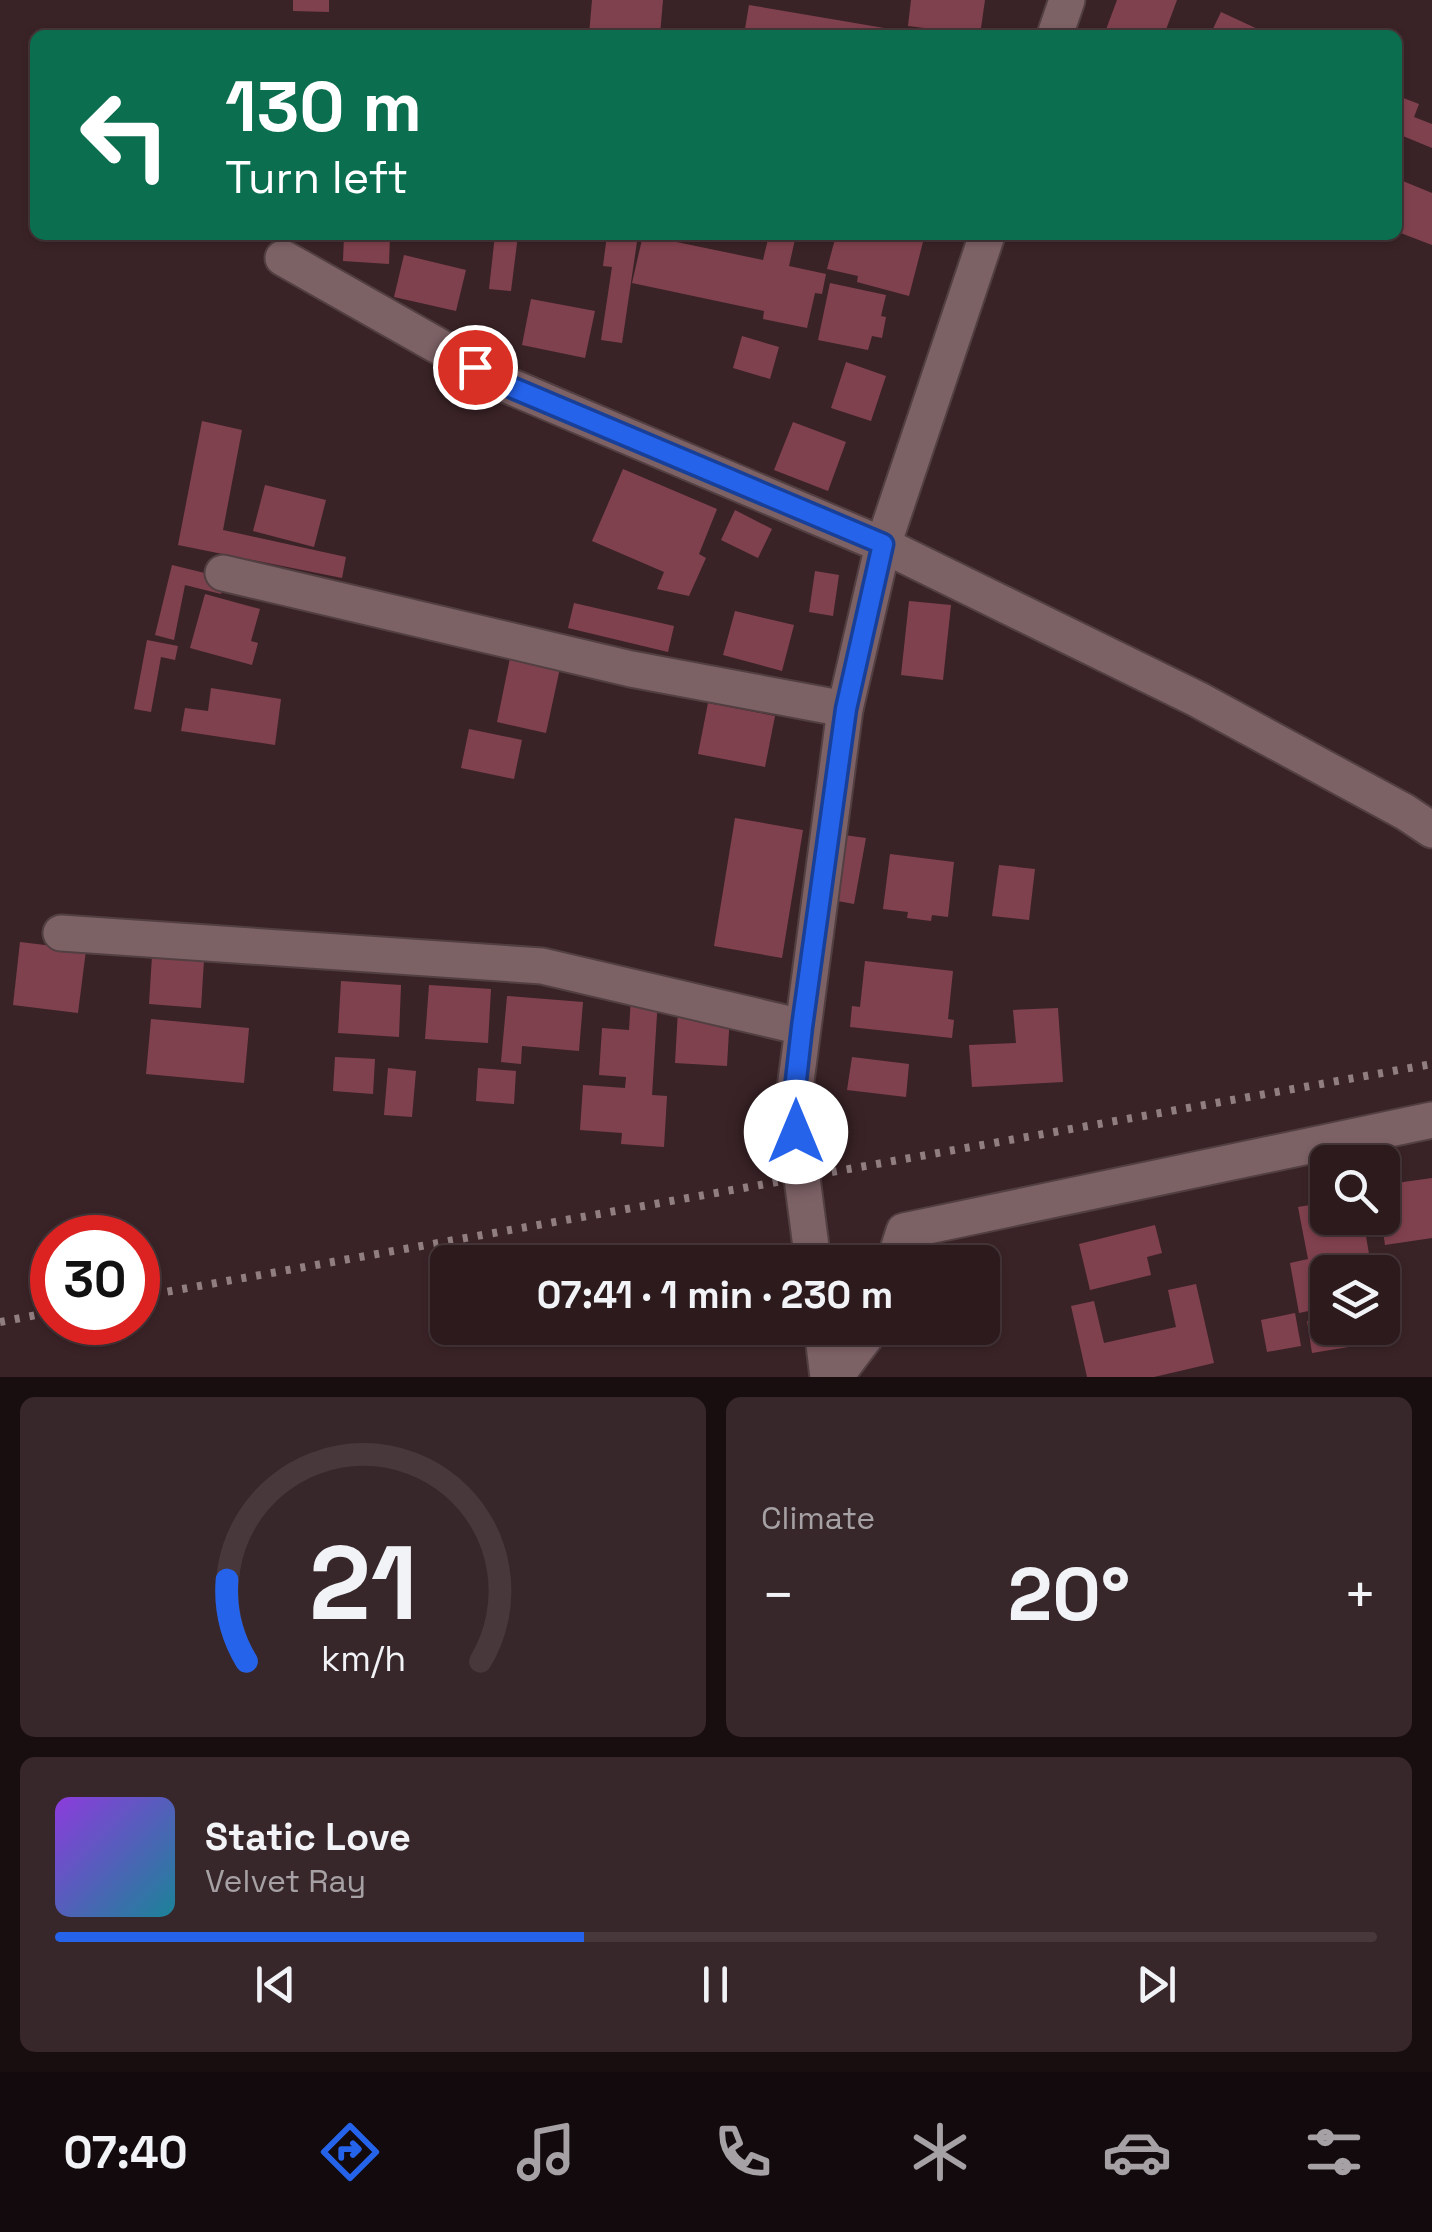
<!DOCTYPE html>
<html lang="en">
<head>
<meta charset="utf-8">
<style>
	:root { --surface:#2c1a1d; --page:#38272a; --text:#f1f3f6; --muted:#a6a1a4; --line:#48383b; --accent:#2563eb }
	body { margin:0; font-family:"Space Grotesk",sans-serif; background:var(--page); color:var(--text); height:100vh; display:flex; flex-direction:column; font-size:38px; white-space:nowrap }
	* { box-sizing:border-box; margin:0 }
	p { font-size:32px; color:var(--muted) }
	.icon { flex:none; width:55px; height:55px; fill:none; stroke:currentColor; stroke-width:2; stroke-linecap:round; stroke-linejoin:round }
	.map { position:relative; height:1377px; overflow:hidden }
	.side { display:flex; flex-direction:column; gap:20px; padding:20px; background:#180e10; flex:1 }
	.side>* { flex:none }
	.top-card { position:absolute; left:30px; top:30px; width:1372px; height:210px; border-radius:15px; box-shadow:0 2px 8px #0004,0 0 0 2px var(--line); background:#0b6e4f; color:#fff; overflow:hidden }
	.tools { position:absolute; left:1310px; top:1145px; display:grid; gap:20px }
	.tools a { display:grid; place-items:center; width:90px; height:90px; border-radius:15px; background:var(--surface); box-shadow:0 2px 8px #0004,0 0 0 2px var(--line); font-size:50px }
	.speed { position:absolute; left:30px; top:1215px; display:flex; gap:20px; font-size:50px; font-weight:700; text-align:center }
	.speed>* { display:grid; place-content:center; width:130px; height:130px; border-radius:50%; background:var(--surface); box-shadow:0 2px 8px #0004,0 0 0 2px var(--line); line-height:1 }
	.speed .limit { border:15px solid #d22; background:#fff; color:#111 }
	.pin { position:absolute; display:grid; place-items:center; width:85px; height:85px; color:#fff; margin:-42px; border:5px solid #fff; border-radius:50%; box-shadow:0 2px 10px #0007 }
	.me { position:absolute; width:110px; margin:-55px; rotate:0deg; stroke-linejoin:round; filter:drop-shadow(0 0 8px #0008) }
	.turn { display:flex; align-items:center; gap:35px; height:210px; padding:0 30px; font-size:45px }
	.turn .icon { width:130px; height:130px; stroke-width:2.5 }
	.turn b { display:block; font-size:70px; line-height:85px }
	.big { font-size:75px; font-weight:700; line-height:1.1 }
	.side .tile { flex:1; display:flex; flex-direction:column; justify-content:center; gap:15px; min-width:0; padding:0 35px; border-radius:15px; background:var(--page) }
	.side .dial { align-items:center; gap:0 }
	.dial svg { height:260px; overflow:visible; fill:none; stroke:var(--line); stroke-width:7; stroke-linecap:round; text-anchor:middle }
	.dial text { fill:var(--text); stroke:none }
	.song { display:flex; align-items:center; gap:30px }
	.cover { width:120px; height:120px; border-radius:15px; background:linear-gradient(135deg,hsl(270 70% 55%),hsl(190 70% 35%)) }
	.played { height:10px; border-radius:5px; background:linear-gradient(90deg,var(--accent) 40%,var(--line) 40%) }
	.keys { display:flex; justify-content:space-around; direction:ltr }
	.heat { display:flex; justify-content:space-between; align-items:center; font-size:55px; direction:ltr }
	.side .tiles { flex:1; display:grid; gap:20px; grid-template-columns:1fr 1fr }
	.tile:last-child { grid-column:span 2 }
	.trip { position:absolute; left:430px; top:1245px; width:570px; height:100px; border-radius:15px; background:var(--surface); box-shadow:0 2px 8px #0004,0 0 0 2px var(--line); font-weight:700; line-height:100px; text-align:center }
	.dock { display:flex; height:160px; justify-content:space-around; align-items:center; background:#120a0c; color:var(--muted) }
	.dock .icon { width:70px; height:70px }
	.dock .on { color:var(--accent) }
	.dock b { font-size:45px; color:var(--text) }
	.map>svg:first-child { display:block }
	.building { fill:#80414e }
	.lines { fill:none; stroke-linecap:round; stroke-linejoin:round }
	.minor-casing { stroke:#523f42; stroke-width:39 }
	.minor { stroke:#7c6165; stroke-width:35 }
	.rail { stroke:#917e81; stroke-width:8; stroke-dasharray:5 10; stroke-linecap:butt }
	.route-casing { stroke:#184099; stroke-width:25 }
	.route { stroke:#2563eb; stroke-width:18 }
</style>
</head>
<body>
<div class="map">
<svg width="1432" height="1377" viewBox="0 0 1432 1377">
	<rect width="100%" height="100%" fill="#3a2327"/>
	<!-- building -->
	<g class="building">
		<path d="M293 0H329V12L293 11Z"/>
		<path d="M592 0H663L660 35H589Z"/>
		<path d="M911 0H985L980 35 908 26Z"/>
		<path d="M1117 0H1177L1164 35H1104Z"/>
		<path d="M749 5 890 29 889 35H744Z"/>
		<path d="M1221 12 1262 31 1260 35H1210Z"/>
		<path d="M1398 96 1419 104 1414 117 1432 124V148L1398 134Z"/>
		<path d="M1398 179 1432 193V245L1398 232Z"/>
		<path d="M344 235H390L389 264 343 261Z"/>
		<path d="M495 235H518L511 291 489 289Z"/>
		<path d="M607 235H638L622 343 601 340 612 267 603 266Z"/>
		<path d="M643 235 763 260 769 235H796L789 266 826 274 822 294 815 293 807 328 763 319 764 311 632 283Z"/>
		<path d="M825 235H897L923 242 909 296 857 282 858 276 827 269 835 239Z"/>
		<path d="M404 255 466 270 456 311 394 297Z"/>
		<path d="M830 283 886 295 881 316 886 317 882 338 872 336 868 350 818 340Z"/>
		<path d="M531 299 595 311 585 358 522 345Z"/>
		<path d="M742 336 779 347 770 379 733 368Z"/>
		<path d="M846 362 886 376 871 421 831 408Z"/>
		<path d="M202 421 242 430 223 530 346 557 342 578 178 545Z"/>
		<path d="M793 422 846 442 828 491 774 470Z"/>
		<path d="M623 469 717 509 699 554 706 558 689 596 657 589 664 572 592 541Z"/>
		<path d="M265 485 326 500 314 547 253 531Z"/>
		<path d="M735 510 772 529 758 558 721 540Z"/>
		<path d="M172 565 225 578 221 594 185 585 174 640 155 635Z"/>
		<path d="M815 571 839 575 833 616 809 612Z"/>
		<path d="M205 594 260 609 251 641 258 643 252 665 190 648Z"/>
		<path d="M909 601 951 605 943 680 901 675Z"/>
		<path d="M574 603 674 626 668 652 568 628Z"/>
		<path d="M735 611 794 625 782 671 723 655Z"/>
		<path d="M147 640 178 646 175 660 161 657 151 712 134 709Z"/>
		<path d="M510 658 560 668 546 733 497 722Z"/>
		<path d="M211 688 281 699 275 745 181 731 185 708 208 711Z"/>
		<path d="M708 703 775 716 765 767 698 754Z"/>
		<path d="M469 729 522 740 514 779 461 768Z"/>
		<path d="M735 818 803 830 782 958 714 946Z"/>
		<path d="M844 835 866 838 854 904 832 900Z"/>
		<path d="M890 854 954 862 948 917 932 915 931 921 907 918 908 912 883 909Z"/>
		<path d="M999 865 1035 869 1029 920 992 916Z"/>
		<path d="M20 942 86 950 78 1013 13 1005Z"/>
		<path d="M152 956 204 960 201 1008 149 1004Z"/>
		<path d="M865 961 953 971 948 1019 954 1020 952 1038 850 1027 852 1006 860 1007Z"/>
		<path d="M632 980 659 982 652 1095 667 1096 664 1147 621 1144 622 1133 580 1130 583 1085 625 1088 626 1077 599 1075 602 1028 629 1030Z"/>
		<path d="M341 981 401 985 399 1037 338 1033Z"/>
		<path d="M429 985 491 989 488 1043 425 1039Z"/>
		<path d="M507 996 583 1002 579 1051 522 1046 521 1064 501 1062Z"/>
		<path d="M1058 1008 1063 1082 972 1087 969 1045 1016 1043 1013 1010Z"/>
		<path d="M678 1010 730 1013 727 1066 675 1063Z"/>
		<path d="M151 1019 249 1028 244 1083 146 1074Z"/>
		<path d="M335 1057 375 1059 373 1094 333 1091Z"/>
		<path d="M852 1057 909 1064 906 1097 847 1090Z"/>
		<path d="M388 1068 416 1071 412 1117 384 1115Z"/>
		<path d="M478 1068 516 1071 514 1104 476 1101Z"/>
		<path d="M1432 1178V1238L1385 1245 1381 1218 1382 1185Z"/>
		<path d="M1328 1202V1218H1363L1372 1272H1328V1307L1299 1313 1290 1263 1308 1259 1298 1207Z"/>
		<path d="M1155 1225 1162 1253 1147 1257 1151 1275 1090 1290 1079 1244Z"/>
		<path d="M1196 1284 1214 1363 1154 1377H1087L1071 1306 1094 1301 1104 1343 1176 1327 1168 1290Z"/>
		<path d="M1295 1313 1301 1346 1267 1352 1261 1320Z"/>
		<path d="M1328 1318V1328H1377L1379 1342 1312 1353 1307 1321Z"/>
	</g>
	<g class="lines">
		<defs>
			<g id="minor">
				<path d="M1055 35 1067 0"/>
				<path d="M283 258 507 385 883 545 1197 699 1405 812 1432 830"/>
				<path d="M223 573 631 669 845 709"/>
				<path d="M61 933 542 966 802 1027"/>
				<path d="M813 1262 796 1132 795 1089 845 709 883 545 987 235"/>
				<path d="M894 1262 904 1231 1432 1120"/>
				<path d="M822 1328 828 1377"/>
				<path d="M835 1377 872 1328"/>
			</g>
		</defs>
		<!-- minor casing -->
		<use href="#minor" class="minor-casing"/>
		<!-- minor -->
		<use href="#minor" class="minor"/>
		<!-- rail -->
		<g class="rail">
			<path d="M138 1297 1432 1064"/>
			<path d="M0 1322 52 1312"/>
		</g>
	</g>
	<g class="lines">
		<defs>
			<path id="route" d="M475 367 506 385 883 544 846 709 802 1027 795 1089 796 1132"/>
		</defs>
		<!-- route casing -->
		<use href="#route" class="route-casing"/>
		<!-- route -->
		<use href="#route" class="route"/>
	</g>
</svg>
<div class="tools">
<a><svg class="icon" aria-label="search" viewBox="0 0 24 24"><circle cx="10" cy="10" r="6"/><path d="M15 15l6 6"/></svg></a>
<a><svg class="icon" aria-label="layers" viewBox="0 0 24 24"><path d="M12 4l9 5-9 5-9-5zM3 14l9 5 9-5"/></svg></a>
</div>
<div class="speed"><div class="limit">30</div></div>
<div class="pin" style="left:475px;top:367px;background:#d93025"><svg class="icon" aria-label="arrive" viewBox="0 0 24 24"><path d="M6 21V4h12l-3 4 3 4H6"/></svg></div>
<svg class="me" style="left:796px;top:1132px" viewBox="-20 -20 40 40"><circle r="19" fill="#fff"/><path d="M0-13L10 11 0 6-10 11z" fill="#2563eb"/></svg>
<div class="trip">07:41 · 1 min · 230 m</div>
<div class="top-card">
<div class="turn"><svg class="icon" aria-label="left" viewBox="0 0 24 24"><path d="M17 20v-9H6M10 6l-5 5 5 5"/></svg><div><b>130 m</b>Turn left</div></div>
</div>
</div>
<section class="side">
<div class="tiles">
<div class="tile dial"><svg viewBox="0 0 100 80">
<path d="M14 69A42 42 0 1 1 86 69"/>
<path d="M14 69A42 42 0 0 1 8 44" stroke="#2563eb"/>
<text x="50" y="56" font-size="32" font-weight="700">21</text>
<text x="50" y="72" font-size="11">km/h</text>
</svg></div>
<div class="tile"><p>Climate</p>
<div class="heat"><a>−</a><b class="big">20°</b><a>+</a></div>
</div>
<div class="tile">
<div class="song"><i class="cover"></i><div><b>Static Love</b><p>Velvet Ray</p></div></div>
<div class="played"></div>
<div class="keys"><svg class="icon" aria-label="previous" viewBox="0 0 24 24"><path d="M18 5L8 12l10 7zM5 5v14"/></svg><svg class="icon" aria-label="pause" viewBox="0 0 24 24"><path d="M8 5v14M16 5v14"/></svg><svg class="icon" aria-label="next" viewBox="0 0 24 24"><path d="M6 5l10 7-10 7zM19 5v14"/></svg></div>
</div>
</div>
</section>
<nav class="dock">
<b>07:40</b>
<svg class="icon on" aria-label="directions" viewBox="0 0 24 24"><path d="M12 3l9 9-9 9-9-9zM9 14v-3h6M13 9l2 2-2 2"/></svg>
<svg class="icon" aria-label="music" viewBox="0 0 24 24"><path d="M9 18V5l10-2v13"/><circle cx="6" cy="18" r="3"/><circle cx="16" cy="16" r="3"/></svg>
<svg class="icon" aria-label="phone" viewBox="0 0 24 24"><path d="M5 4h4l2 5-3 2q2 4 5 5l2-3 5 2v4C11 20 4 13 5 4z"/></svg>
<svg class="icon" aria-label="climate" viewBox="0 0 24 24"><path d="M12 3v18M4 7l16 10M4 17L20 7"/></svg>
<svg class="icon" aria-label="car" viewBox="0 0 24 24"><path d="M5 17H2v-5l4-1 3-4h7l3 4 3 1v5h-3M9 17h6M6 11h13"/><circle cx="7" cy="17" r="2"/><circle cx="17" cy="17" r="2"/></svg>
<svg class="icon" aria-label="filters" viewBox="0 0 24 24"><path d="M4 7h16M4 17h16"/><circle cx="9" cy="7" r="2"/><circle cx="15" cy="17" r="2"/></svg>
</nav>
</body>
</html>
